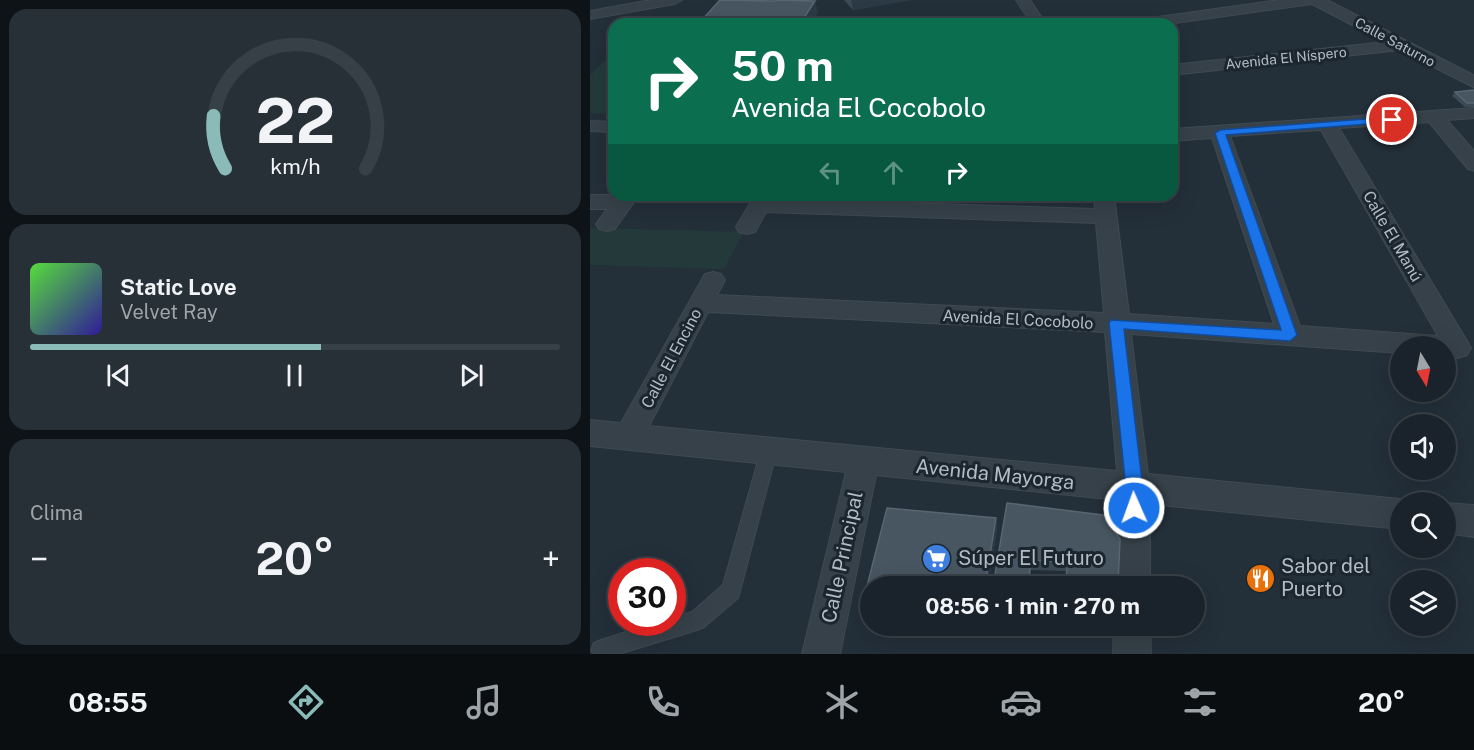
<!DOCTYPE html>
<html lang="es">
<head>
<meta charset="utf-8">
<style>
	:root { --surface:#1a232b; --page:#272f37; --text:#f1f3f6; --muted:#9fa4a9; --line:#384047; --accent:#8bbbb9 }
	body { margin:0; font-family:"Public Sans",sans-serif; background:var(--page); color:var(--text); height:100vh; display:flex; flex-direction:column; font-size:22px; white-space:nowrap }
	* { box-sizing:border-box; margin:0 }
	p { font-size:20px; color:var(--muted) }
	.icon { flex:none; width:33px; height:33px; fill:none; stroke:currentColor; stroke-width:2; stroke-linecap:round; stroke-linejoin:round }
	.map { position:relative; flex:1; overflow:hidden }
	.side { display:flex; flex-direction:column; gap:9px; padding:9px; background:#0e1318; width:590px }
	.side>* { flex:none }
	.top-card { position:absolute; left:18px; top:18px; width:570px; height:183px; border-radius:18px; box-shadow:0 6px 24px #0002,0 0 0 2px var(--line); background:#0b6e4f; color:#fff; overflow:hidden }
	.needle { width:39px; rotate:170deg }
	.controls { position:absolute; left:800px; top:336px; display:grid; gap:12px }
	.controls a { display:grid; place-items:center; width:66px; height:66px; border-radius:50%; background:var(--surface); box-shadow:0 6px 24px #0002,0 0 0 2px var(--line); font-size:30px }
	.speed { position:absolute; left:18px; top:558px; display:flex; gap:12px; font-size:30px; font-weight:700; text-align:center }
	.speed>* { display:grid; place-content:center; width:78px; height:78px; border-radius:50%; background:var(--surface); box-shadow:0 6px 24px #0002,0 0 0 2px var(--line); line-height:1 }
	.speed .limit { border:9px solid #d22; background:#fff; color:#111 }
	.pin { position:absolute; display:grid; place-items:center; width:51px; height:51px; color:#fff; margin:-26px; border:3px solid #fff; border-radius:50%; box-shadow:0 2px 6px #0007 }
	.me { position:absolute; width:66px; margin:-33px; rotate:358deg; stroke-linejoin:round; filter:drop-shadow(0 0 4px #0008) }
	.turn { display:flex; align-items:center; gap:21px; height:126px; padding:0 24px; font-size:27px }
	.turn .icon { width:78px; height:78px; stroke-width:2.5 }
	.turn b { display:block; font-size:42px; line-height:51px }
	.lanes { display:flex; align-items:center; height:57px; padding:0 24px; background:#0003; justify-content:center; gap:30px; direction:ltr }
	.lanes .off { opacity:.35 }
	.big { font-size:45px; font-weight:700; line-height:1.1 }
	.side .tile { flex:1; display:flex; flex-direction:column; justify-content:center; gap:9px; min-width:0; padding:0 21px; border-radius:18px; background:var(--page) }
	.side .dial { align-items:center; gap:0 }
	.dial svg { height:156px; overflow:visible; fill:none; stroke:var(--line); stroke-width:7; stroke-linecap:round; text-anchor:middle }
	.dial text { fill:var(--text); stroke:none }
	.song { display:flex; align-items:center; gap:18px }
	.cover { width:72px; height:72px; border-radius:9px; background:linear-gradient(135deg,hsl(110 70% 55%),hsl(250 70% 35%)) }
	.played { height:6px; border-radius:3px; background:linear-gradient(90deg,var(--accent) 55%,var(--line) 55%) }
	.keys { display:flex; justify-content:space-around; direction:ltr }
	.heat { display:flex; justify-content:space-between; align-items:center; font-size:33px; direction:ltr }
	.trip { position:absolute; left:270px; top:576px; width:345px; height:60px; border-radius:30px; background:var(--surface); box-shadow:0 6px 24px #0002,0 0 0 2px var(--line); font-weight:700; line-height:60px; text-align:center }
	.dock { display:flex; height:96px; justify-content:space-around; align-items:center; background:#0a0e11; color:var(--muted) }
	.dock .icon { width:42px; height:42px }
	.dock .selected { color:var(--accent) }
	.dock b { font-size:27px; color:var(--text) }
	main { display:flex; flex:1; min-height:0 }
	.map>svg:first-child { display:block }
	.green { fill:#243a3a }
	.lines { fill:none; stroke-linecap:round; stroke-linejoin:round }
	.lane-casing { stroke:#3f4a52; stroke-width:2 }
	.street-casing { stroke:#3f4a52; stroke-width:2 }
	.lane { fill:#364149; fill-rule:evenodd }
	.street { fill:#364149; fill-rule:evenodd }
	.wall { fill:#3b4a55 }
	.shaded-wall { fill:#2c3a45 }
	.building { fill:#485661; stroke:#586671; stroke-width:1.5 }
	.route { fill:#1a73e8; stroke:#114b97; stroke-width:1.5 }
	.labels { text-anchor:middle; stroke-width:6; stroke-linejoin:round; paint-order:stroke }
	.far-street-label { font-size:14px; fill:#b1bcc5; stroke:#1b262e }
	.street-label { font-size:16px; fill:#b1bcc5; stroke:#1b262e }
	.near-street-label { font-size:20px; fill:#b1bcc5; stroke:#1b262e }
	.near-poi-label { font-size:20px; fill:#b1bcc5; stroke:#1b262e; text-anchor:start }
</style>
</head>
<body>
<main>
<section class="side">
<div class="tile dial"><svg viewBox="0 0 100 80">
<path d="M14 69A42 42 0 1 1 86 69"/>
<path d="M14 69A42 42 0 0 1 8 42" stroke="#8bbbb9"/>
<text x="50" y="56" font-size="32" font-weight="700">22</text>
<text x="50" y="72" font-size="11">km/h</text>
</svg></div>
<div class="tile">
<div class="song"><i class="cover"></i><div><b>Static Love</b><p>Velvet Ray</p></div></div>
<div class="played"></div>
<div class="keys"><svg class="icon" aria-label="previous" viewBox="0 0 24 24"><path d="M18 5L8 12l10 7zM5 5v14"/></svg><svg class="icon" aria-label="pause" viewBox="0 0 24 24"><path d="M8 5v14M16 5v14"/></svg><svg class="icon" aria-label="next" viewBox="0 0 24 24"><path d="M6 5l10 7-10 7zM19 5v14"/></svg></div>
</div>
<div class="tile"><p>Clima</p>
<div class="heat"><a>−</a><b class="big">20°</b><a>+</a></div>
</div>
</section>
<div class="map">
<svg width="885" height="654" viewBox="0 0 885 654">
	<rect width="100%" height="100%" fill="#232f39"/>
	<!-- green -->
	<g class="green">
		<path d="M53 17 110 18 104 24H46Z"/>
		<path d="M24 52V114L0 113V75Z"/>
		<path d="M0 228 154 232 134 269 0 265Z"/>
	</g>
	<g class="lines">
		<defs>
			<path id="lane" d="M179 443 185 445 187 450 150 591 148 598 114 627 107 630 29 654H3L1 650 4 643 11 640 68 622H82V618L102 612 133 585 171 450 173 445Z"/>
			<g id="street">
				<path d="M61 0H92L85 4 0 19V11Z"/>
				<path d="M426 0H440L456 24H442Z"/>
				<path d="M690 0H737L885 76V88L810 50 582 75V65L795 42 722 4 578 24H540L547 20Z"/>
				<path d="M885 108V118L857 120 885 152V171L878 169 839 122 749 128 877 341 881 348 877 355 868 358 855 355V346H810V353L541 334 558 474 810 499 820 502H810V529L560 504V586H526L528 500 286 475 250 654H212L256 472 0 446V420L31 423 115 274 123 272 131 274 135 280 127 295 514 313 506 223 176 212 165 232 157 234 149 232 146 227 165 195H185L183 199 505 209 504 195H524L539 314 684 324 622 138 582 141V129ZM731 130 848 336 710 326 640 136ZM118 312 515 332 527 471 59 426Z"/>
				<path d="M0 121 24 122V132L0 131Z"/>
				<path d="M0 195H49L25 229 17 231 9 229 6 224 17 209H0Z"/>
				<path d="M855 503 885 505V537L855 533Z"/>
				<path d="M524 626H560L561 654H523Z"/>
			</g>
		</defs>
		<!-- lane casing -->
		<use href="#lane" class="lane-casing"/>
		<!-- street casing -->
		<use href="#street" class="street-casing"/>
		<!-- lane -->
		<use href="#lane" class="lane"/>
		<!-- street -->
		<use href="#street" class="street"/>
	</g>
	<!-- wall -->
	<g class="wall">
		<path d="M254 0H321L263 10Z"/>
		<path d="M228 12 220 24H111L110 22Z"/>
		<path d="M885 91V107H875L862 96 865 92Z"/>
		<path d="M417 503 528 586H475L476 571 441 570 439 586H403Z"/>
		<path d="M297 508 406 518 407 529 398 586H280V597L276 590Z"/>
	</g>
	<!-- shaded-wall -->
	<g class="shaded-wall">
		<path d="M261 0H317V1L263 10Z"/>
		<path d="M225 1 228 12 220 24H210Z"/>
		<path d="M406 518 407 529 398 586H395Z"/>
	</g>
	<!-- building -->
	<g class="building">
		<path d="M130 0 184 1 185 0 225 1 210 24H121L122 22H110Z"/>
		<path d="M883 90 885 91V103H877L865 92Z"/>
		<path d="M417 503 513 515 530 539 528 586H476L477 562 441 560 438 586H403Z"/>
		<path d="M297 508 406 518 395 586H280V591L276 590Z"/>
	</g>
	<!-- route -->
	<path class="route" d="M802 117 805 118V122L636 135 707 335 700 341 534 329 553 489V508L550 514 544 516 538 514 535 508 536 489 519 323 521 320 691 330 625 133 630 130Z"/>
	<!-- icons -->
	<defs>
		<symbol id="supermarket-disc" viewBox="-11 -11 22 22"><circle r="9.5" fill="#3f7fe0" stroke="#1b262e"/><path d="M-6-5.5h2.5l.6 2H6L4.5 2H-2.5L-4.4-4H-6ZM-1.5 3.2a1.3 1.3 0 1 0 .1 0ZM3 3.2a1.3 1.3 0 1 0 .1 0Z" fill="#fff"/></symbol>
		<symbol id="restaurant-disc" viewBox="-11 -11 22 22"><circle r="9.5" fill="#e8710a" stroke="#1b262e"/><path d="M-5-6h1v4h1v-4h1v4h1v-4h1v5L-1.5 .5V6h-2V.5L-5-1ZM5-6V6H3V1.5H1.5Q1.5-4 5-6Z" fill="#fff"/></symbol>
	</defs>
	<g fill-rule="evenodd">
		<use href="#supermarket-disc" x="330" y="542" width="33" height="33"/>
		<use href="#restaurant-disc" x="654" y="562" width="33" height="33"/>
	</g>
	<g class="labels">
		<!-- far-street labels -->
		<g class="far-street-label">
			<text transform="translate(805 42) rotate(28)" y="5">Calle Saturno</text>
			<text transform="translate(696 58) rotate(-6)" y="5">Avenida El Níspero</text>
		</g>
		<!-- street labels -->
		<g class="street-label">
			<text transform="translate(803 236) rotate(60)" y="6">Calle El Manú</text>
			<text transform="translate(428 319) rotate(3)" y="6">Avenida El Cocobolo</text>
			<text transform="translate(81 358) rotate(-62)" y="6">Calle El Encino</text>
		</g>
		<!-- near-street labels -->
		<g class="near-street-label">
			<text transform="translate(405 474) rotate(6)" y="7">Avenida Mayorga</text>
			<text transform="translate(252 557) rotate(-78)" y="7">Calle Principal</text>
		</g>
		<!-- near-poi labels -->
		<g class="near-poi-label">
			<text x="368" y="565">Súper El Futuro</text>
			<text x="691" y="573">Sabor del<tspan x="691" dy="23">Puerto</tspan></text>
		</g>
	</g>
</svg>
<div class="controls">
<a><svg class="needle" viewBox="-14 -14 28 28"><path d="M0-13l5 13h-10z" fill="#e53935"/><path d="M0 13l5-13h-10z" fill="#9fa4a9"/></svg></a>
<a><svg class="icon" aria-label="sound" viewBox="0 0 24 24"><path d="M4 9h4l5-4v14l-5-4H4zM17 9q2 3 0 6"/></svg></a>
<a><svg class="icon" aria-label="search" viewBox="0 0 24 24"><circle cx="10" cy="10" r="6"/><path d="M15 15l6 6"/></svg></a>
<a><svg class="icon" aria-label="layers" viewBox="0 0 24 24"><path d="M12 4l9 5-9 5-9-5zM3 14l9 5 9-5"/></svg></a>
</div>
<div class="speed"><div class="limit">30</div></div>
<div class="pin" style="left:802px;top:120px;background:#d93025"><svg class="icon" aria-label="arrive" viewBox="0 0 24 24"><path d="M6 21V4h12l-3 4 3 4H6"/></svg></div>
<svg class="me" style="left:544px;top:508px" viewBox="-20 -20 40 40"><circle r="17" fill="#1a73e8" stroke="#fff" stroke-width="3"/><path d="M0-11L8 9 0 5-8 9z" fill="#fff"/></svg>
<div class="trip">08:56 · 1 min · 270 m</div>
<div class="top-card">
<div class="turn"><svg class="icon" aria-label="right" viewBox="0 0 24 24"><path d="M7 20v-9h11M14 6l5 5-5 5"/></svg><div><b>50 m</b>Avenida El Cocobolo</div></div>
<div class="lanes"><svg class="icon off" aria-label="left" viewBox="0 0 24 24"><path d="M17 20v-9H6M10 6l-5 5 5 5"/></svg><svg class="icon off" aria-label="ahead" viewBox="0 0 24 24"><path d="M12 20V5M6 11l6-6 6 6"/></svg><svg class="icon" aria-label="right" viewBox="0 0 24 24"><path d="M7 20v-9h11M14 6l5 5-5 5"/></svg></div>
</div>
</div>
</main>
<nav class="dock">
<b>08:55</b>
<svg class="icon selected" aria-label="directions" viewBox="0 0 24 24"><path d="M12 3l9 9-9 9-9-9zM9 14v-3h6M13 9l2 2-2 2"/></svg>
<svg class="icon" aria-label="music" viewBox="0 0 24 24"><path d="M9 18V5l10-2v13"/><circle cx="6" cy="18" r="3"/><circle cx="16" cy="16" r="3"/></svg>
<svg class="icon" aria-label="phone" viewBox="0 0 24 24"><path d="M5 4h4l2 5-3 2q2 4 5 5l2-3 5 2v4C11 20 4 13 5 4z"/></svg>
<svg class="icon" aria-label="climate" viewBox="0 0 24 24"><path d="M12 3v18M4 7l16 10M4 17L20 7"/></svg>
<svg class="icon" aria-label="car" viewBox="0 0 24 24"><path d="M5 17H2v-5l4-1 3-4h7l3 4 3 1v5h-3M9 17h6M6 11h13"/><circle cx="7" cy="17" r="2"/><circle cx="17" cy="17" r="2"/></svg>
<svg class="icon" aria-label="filters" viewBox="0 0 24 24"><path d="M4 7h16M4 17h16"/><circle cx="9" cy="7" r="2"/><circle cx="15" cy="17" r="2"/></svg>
<b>20°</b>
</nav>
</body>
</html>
